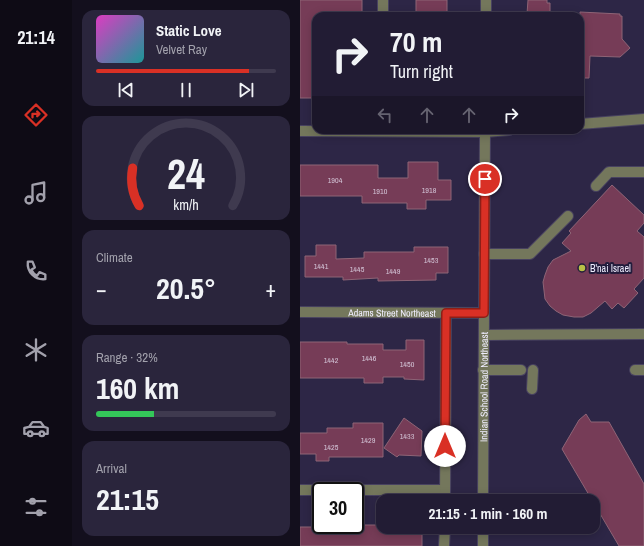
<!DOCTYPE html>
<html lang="en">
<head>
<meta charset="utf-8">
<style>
	:root { --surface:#221c34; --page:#2a253c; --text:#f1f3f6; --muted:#a2a1ac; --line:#3f3a4f; --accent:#d93025 }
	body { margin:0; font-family:"Archivo Narrow",sans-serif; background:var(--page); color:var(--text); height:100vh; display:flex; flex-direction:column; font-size:15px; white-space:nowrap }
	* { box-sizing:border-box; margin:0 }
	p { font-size:13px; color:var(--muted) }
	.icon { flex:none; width:22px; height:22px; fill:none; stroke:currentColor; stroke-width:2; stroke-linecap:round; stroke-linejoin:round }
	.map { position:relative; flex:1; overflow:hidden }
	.side { display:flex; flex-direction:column; gap:10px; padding:10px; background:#130f1d; width:228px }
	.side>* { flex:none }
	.guide { position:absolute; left:12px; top:12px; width:272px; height:122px; border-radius:12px; box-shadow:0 2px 10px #0003,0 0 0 1px var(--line); background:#221c34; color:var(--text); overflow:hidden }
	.speed { position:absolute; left:12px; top:482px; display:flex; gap:8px; font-size:20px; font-weight:700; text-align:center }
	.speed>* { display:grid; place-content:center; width:52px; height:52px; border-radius:50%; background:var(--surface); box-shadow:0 2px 10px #0003,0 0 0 1px var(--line); line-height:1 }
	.speed .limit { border:2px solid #111; border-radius:6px; background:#fff; color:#111 }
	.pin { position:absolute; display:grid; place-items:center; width:34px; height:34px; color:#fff; margin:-17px; border:2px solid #fff; border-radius:50%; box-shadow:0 1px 4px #0007 }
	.me { position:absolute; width:44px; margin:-22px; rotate:0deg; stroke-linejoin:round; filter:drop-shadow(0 0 3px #0008) }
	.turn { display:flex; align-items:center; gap:14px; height:84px; padding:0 12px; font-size:18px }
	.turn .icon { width:52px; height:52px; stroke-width:2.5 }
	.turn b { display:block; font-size:28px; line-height:34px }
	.lanes { display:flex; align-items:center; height:38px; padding:0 12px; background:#0003; justify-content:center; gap:20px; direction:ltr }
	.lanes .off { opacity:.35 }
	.big { font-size:30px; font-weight:700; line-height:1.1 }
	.side .widget { flex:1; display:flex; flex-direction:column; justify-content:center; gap:6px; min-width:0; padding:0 14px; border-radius:12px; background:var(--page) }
	.side .dial { align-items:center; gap:0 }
	.dial svg { height:104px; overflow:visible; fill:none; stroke:var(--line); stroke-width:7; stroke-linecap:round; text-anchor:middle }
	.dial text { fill:var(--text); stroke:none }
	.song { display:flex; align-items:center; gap:12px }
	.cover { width:48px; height:48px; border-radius:6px; background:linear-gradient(135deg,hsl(310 70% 55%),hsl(180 70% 35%)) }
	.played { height:4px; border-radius:2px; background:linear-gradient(90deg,var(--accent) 85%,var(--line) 85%) }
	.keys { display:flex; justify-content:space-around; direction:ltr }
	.heat { display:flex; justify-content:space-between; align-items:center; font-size:22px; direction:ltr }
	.charge { height:6px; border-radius:3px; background:linear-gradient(90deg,#34c759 32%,var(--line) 0) }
	.trip { position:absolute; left:76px; top:494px; width:224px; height:40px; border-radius:12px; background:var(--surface); box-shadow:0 2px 10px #0003,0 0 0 1px var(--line); font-weight:700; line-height:40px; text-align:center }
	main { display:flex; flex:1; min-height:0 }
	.dock { display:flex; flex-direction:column; width:72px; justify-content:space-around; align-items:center; background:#0e0b15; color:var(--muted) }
	.dock .icon { width:28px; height:28px }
	.dock .selected { color:var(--accent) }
	.dock b { font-size:18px; color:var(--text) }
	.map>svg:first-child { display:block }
	.building { fill:#763c57; stroke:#8e6476 }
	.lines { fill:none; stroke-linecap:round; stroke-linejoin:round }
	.minor-casing { stroke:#484260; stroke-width:12 }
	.minor { stroke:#74775c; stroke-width:10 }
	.route-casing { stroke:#8d1f18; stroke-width:10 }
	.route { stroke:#d93025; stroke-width:7 }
	.poi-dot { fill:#b9c046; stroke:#231c3c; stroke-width:1.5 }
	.labels { text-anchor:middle; stroke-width:4; stroke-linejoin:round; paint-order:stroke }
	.number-label { font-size:8px; fill:#d2c2d5 }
	.poi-label { font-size:10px; fill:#f0eeff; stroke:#231c3c; text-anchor:start }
	.street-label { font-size:10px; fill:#f0eeff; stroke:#231c3c }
</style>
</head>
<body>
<main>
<nav class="dock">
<b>21:14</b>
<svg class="icon selected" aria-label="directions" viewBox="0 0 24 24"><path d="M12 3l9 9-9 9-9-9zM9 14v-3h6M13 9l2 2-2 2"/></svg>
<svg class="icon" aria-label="music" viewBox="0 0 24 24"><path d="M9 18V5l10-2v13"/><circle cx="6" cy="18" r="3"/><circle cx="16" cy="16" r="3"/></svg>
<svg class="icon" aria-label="phone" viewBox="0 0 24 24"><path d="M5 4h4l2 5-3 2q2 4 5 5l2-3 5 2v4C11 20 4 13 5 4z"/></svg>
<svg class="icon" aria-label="climate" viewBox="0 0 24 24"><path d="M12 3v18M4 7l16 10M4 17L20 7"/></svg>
<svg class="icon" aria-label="car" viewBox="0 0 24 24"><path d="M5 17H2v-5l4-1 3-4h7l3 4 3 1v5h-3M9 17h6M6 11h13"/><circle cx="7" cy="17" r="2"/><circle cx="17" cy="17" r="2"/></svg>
<svg class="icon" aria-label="filters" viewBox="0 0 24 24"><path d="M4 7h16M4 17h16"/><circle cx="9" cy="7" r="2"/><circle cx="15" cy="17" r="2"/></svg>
</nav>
<section class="side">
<div class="widget">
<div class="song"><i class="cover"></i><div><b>Static Love</b><p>Velvet Ray</p></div></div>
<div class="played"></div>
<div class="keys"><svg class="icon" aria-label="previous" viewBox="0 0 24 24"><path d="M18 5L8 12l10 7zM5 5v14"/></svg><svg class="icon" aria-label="pause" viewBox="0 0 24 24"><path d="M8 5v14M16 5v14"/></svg><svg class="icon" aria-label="next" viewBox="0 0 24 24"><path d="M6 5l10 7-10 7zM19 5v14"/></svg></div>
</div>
<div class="widget dial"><svg viewBox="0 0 100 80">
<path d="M14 69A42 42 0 1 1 86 69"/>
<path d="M14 69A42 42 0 0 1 9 40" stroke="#d93025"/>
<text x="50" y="56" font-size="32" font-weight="700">24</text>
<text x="50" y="72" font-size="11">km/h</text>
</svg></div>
<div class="widget"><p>Climate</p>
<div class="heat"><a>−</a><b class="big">20.5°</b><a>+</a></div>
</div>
<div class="widget"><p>Range · 32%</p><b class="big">160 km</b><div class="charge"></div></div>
<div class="widget"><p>Arrival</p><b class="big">21:15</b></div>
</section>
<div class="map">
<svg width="344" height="546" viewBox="0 0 344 546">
	<rect width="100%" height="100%" fill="#2d2646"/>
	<!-- building -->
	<g class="building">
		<path d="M0 0H62V16H16V30H14V98H0Z"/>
		<rect x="116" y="0" width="31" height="16"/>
		<path d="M228 0H247V3H250V15L227 14Z"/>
		<path d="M280 12 320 14V16H322V39L330 48 320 57 290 56 289 78H280Z"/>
		<path d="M108 162H138V180H151V200H126V209H107V203H62V196H0V165H78V178H108Z"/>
		<path d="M312 185 344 215V223L337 231 344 237V278L334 289 338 293 324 308 318 303 312 309 305 301 291 313 283 317H274L263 315 256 311 250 306 245 299 243 282 245 275 248 267 253 260 271 251 262 243 271 233 269 231Z"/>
		<path d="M16 245H36V259L64 258V252H114V247H148V273H136V280L78 281V278L43 280V277H5V256H16Z"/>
		<path d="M106 340H124V380L104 379V377H83V383H64V378H0V342H47V344H83V350H106Z"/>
		<path d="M286 414 291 422H309L344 484V546H319L262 449 279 420Z"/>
		<path d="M104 418 122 431 121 456 99 455 97 457 84 448Z"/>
		<path d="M53 423H83V457H29V461H16V454H0V433H27V428H53Z"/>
		<path d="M52 525H80V527H101V531H122V546H0V527H52Z"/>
	</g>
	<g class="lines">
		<defs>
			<g id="minor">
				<path d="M83 0V16"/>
				<path d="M186 16V0"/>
				<path d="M280 124 344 119"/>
				<path d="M0 131 185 132 209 130"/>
				<path d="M296 186 309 172H344"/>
				<path d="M184 254H230L268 216"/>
				<path id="s1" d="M0 312 184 313"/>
				<path d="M184 335 344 334"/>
				<path d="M183 370H221"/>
				<path d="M335 370H344"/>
				<path d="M232 389 233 370"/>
				<path d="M0 490H145"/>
				<path d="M145 501 146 313"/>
				<path id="s2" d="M183 501 185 130"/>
				<path d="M144 546 145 527"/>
				<path d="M183 546V527"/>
			</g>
		</defs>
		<!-- minor casing -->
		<use href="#minor" class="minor-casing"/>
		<!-- minor -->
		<use href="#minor" class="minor"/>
	</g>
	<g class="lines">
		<defs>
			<path id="route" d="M145 446 146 313H184L185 179"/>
		</defs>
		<!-- route casing -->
		<use href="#route" class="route-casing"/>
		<!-- route -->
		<use href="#route" class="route"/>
	</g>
	<!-- markers -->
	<circle class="poi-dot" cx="282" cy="268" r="4"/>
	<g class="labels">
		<!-- number labels -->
		<g class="number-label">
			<text x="35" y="183">1904</text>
			<text x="129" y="193">1918</text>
			<text x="80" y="194">1910</text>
			<text x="131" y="263">1453</text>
			<text x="21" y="269">1441</text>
			<text x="57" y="272">1445</text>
			<text x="93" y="274">1449</text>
			<text x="69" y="361">1446</text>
			<text x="31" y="363">1442</text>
			<text x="107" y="367">1450</text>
			<text x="107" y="439">1433</text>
			<text x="68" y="443">1429</text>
			<text x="31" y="450">1425</text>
		</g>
		<!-- poi labels -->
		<g class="poi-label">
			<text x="290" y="272">B'nai Israel</text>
		</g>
		<!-- street labels -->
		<g class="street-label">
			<text dy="4" stroke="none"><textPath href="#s1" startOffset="92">Adams Street Northeast</textPath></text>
			<text dy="4" stroke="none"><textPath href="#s2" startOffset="114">Indian School Road Northeast</textPath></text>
		</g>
	</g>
</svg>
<div class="speed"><div class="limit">30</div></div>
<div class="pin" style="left:185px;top:179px;background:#d93025"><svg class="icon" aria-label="arrive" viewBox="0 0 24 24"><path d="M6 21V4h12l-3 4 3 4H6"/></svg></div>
<svg class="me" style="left:145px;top:446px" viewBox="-20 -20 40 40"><circle r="19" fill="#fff"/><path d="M0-13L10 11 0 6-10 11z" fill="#d93025"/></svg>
<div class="trip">21:15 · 1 min · 160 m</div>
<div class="guide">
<div class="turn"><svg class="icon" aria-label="right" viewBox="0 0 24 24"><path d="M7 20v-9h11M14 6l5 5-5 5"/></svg><div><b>70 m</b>Turn right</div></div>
<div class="lanes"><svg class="icon off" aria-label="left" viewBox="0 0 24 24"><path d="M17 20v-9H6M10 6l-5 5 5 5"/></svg><svg class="icon off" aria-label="ahead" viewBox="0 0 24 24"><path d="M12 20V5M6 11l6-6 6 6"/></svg><svg class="icon off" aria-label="ahead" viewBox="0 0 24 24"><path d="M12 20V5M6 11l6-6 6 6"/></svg><svg class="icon" aria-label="right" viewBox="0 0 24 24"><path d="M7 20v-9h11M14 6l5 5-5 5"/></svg></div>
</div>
</div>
</main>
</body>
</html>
